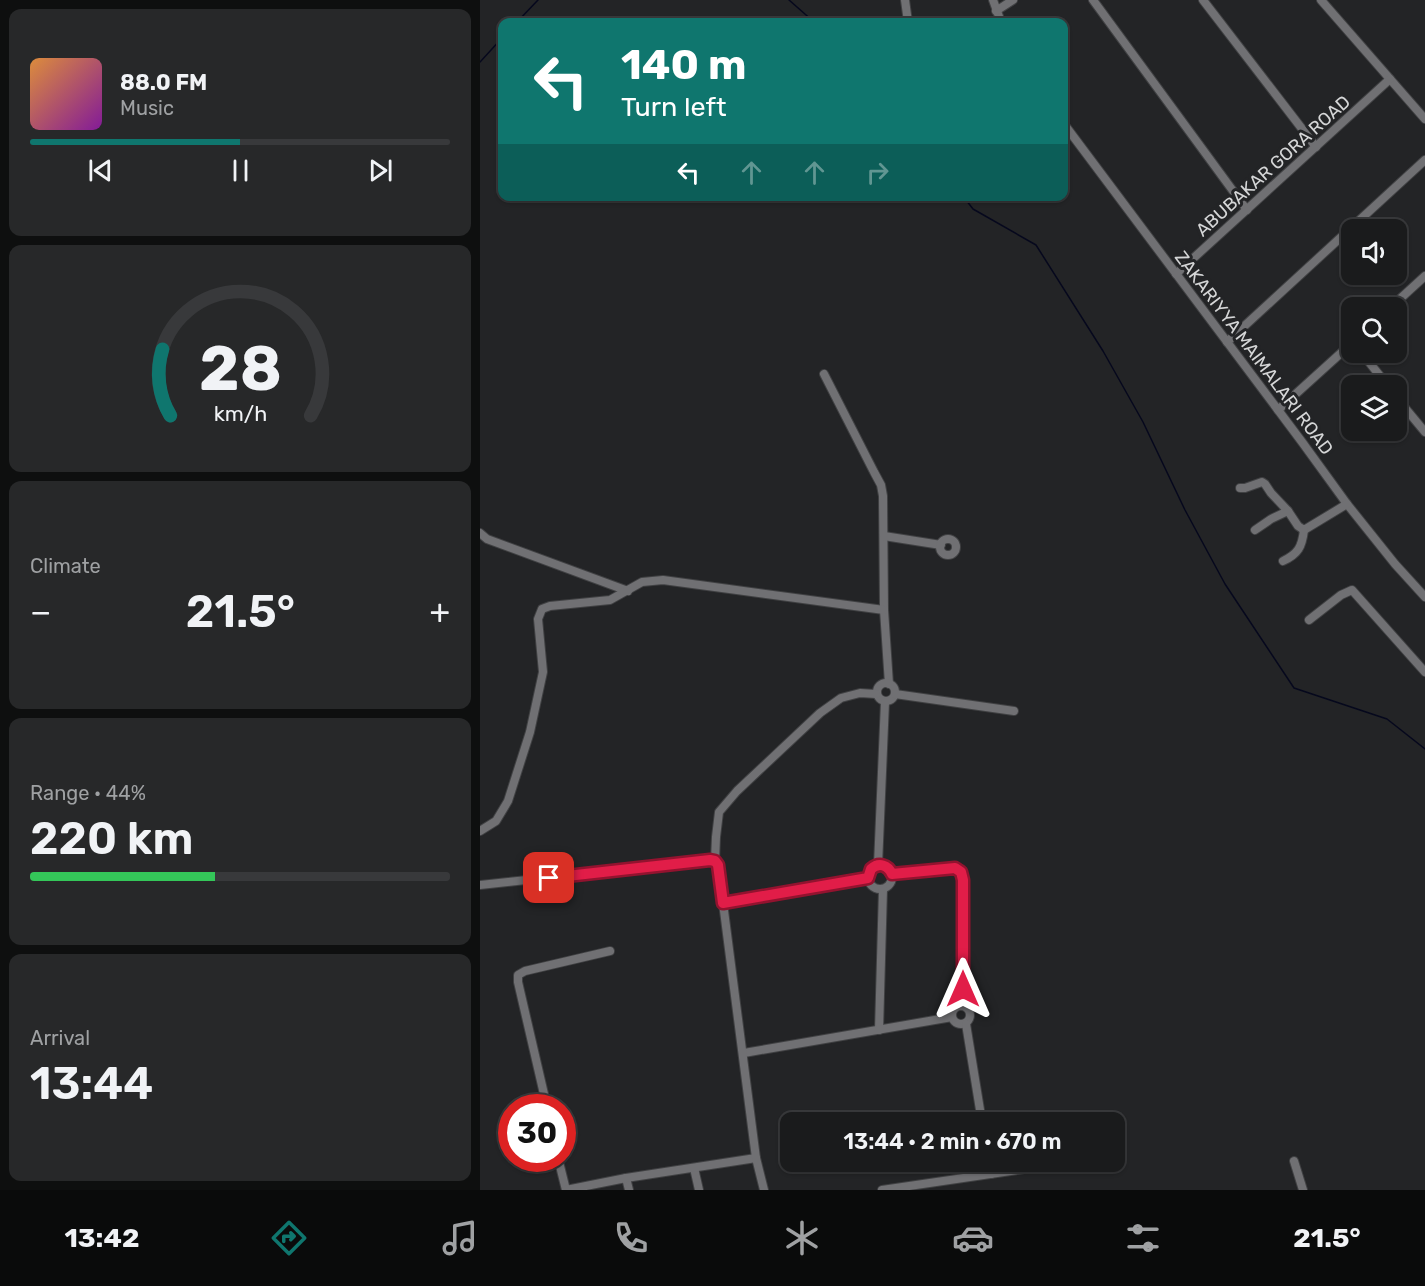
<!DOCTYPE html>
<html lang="en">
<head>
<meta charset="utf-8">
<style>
	:root { --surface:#1a1b1c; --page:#272829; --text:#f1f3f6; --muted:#9fa1a3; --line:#38393b; --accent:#0f766e }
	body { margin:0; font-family:Rubik,sans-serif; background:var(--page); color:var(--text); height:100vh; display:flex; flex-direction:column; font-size:22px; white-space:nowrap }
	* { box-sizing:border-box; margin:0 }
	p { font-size:20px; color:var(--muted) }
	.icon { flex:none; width:33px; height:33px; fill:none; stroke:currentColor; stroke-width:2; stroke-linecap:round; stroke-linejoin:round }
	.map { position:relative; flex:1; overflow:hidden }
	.sheet { display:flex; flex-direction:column; gap:9px; padding:9px; background:#0e0f0f; width:480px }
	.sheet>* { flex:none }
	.hud { position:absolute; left:18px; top:18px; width:570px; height:183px; border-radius:12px; box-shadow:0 2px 4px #0004,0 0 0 2px var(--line); background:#0f766e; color:#fff; overflow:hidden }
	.buttons { position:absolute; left:861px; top:219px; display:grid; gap:12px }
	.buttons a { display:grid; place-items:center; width:66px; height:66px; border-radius:12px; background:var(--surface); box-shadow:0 2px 4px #0004,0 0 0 2px var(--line); font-size:30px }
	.speed { position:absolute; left:18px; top:1094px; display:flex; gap:12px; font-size:30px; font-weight:700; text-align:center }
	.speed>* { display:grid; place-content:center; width:78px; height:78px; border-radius:50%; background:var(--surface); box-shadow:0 2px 4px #0004,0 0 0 2px var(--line); line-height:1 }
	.speed .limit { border:9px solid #d22; background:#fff; color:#111 }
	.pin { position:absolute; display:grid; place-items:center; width:51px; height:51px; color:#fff; margin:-26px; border-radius:12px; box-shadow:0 3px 9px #0006 }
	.me { position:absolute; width:66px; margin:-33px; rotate:0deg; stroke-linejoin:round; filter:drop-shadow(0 0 4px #0008) }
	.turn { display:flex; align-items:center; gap:21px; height:126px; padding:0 24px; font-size:27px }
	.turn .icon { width:78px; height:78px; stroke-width:2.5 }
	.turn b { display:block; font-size:42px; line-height:51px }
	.lanes { display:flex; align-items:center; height:57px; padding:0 24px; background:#0003; justify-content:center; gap:30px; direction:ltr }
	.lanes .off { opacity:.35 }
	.big { font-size:45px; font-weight:600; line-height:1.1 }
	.sheet .tile { flex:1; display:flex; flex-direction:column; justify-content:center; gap:9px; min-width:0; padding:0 21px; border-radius:12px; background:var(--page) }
	.sheet .dial { align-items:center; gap:0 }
	.dial svg { height:156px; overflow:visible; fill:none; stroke:var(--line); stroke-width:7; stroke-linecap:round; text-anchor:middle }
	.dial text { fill:var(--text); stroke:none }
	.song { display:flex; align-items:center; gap:18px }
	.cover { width:72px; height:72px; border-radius:9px; background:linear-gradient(135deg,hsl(30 70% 55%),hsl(290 70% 35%)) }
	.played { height:6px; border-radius:3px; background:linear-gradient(90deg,var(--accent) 50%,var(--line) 50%) }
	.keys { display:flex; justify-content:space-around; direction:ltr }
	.heat { display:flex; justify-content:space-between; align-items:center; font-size:33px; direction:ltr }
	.charge { height:9px; border-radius:4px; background:linear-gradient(90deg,#34c759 44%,var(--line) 0) }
	.trip { position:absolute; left:300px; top:1112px; width:345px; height:60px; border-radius:12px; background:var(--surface); box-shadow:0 2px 4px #0004,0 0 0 2px var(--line); font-weight:600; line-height:60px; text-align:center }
	.dock { display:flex; height:96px; justify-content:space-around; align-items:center; background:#0a0b0b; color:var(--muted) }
	.dock .icon { width:42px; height:42px }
	.dock .selected { color:var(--accent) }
	.dock b { font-size:27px; color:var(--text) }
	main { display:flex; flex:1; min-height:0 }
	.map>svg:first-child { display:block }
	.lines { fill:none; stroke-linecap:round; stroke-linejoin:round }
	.stream { stroke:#06081d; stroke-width:1.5 }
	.minor-casing { stroke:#404143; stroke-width:10 }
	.minor { stroke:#707073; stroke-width:8 }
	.route-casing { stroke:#92132f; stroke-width:15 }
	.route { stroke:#e11d48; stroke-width:10 }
	.labels { text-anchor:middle; stroke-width:6; stroke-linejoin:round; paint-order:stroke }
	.street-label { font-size:18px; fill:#d5d6d7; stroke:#232426 }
</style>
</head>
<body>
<main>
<section class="sheet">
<div class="tile">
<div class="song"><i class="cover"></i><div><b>88.0 FM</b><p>Music</p></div></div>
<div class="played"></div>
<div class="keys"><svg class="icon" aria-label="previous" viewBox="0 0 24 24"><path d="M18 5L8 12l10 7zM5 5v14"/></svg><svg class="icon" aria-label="pause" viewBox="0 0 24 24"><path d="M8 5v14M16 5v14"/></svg><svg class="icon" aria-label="next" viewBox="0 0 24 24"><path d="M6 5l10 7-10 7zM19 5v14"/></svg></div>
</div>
<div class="tile dial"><svg viewBox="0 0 100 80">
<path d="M14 69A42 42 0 1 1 86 69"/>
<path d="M14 69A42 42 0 0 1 10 35" stroke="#0f766e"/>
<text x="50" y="56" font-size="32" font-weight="700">28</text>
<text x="50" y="72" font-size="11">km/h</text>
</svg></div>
<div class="tile"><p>Climate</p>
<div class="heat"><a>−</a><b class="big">21.5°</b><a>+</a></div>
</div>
<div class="tile"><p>Range · 44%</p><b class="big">220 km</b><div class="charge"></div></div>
<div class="tile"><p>Arrival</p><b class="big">13:44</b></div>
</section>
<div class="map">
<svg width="945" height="1190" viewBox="0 0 945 1190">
	<rect width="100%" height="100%" fill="#232426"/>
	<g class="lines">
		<!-- stream -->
		<g class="stream">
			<path d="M309 0 334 22"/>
			<path d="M37 22 58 0"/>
			<path d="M0 62 22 38"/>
			<path d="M483 196 493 209 556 245 623 351 663 422 705 510 745 584 814 688 907 719 945 749"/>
		</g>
		<defs>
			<g id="minor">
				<path d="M425 0 428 22"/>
				<path d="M513 0 521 22"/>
				<path d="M613 0 767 210"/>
				<path d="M723 0 836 147"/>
				<path d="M841 0 945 119"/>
				<path d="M516 11 533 0"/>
				<path d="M584 124 822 442 867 504 915 564 945 597"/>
				<path d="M696 274 910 79"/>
				<path d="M910 308 945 276"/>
				<path d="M747 342 945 160"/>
				<path d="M881 352 908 386"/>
				<path d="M344 374 394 472 401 485 403 496 404 610 409 684"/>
				<path d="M916 397 945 432"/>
				<path d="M798 410 872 343"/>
				<path d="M760 488H765L782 482 785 484 791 493 808 511 791 519 775 530"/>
				<path d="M808 511 818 526 824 530 867 504"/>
				<path d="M0 533 7 539 148 591"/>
				<path d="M404 536 461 545"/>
				<circle cx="468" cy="547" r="8"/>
				<path d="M803 561C818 554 822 547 824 530"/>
				<path d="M829 620 861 595 872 590 945 672"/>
				<circle cx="406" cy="692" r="9"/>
				<path d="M415 694 534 711"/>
				<path d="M0 831 16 821 28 801 50 732 63 672 58 619 62 609 70 606 130 600 162 582 183 580 404 610"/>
				<circle cx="400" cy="877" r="12"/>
				<path d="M398 865 405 702"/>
				<path d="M413 874 475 868 481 872 483 881V1006"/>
				<path d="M0 885 230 860 235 861"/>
				<path d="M243 903 388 878"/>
				<circle cx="481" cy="1015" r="9"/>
				<path d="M486 1024 502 1122"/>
				<path d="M399 1030 403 889"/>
				<path d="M264 1053 472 1017"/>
				<path d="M67 1107 38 982V975L45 971 130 951"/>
				<path d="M78 1158 86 1190"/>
				<path d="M508 1161 511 1174"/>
				<path d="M814 1161 823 1190"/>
				<path d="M214 1168 219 1190"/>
				<path d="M146 1178 149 1190"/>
				<path d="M86 1190 146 1178 276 1158"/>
				<path d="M284 1190 276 1158 243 903 238 865 235 861 236 837 239 812 257 791 340 713 361 698 380 693 396 694"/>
				<path d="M402 1190 579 1164"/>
			</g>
		</defs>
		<!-- minor casing -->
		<use href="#minor" class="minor-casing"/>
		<!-- minor -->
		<use href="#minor" class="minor"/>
	</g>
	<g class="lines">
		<defs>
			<path id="route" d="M69 878 230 860 235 861 238 865 243 903 388 878 391 869C399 862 408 865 412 874L475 868 481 872 483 880V989"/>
		</defs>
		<!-- route casing -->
		<use href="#route" class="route-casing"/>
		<!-- route -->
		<use href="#route" class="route"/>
	</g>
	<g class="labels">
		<!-- street labels -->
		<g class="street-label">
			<text transform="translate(793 166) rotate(-42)" y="6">ABUBAKAR GORA ROAD</text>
			<text transform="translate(774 353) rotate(53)" y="6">ZAKARIYYA MAIMALARI ROAD</text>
		</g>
	</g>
</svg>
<div class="buttons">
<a><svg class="icon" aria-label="sound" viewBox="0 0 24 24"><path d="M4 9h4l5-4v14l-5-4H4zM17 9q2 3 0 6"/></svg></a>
<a><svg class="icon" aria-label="search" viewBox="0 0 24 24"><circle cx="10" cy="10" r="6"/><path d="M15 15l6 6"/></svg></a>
<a><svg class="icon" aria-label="layers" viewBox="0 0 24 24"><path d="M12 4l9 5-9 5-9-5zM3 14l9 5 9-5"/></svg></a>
</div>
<div class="speed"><div class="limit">30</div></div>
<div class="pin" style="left:69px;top:878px;background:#d93025"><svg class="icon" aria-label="arrive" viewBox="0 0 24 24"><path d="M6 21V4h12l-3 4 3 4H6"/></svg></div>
<svg class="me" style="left:483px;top:989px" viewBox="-20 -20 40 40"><path d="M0-17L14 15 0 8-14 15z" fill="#e11d48" stroke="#fff" stroke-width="4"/></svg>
<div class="trip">13:44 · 2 min · 670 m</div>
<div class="hud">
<div class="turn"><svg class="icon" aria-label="left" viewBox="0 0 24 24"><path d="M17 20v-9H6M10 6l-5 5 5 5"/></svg><div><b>140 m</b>Turn left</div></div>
<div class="lanes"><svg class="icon" aria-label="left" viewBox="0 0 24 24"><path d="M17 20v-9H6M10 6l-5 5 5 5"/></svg><svg class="icon off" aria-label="ahead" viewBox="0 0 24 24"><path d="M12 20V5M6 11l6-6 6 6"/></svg><svg class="icon off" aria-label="ahead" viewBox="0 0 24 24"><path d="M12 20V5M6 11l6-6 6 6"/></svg><svg class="icon off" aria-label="right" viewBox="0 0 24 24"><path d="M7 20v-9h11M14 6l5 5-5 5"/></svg></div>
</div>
</div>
</main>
<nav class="dock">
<b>13:42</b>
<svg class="icon selected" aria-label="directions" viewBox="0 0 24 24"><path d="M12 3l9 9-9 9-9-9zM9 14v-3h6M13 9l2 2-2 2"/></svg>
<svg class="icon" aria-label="music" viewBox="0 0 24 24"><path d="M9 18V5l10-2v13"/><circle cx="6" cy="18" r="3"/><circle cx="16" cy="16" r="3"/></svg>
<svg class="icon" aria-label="phone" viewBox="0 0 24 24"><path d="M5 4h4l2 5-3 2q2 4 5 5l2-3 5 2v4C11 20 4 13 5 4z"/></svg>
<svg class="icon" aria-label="climate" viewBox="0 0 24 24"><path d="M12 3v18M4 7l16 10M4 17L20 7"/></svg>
<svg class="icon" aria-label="car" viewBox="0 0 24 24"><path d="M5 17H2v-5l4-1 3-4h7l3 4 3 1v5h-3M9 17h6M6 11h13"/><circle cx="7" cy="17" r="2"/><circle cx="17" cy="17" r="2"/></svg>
<svg class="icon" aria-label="filters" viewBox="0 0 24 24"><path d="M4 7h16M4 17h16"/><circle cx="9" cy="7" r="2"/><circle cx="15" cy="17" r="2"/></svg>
<b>21.5°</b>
</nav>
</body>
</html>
